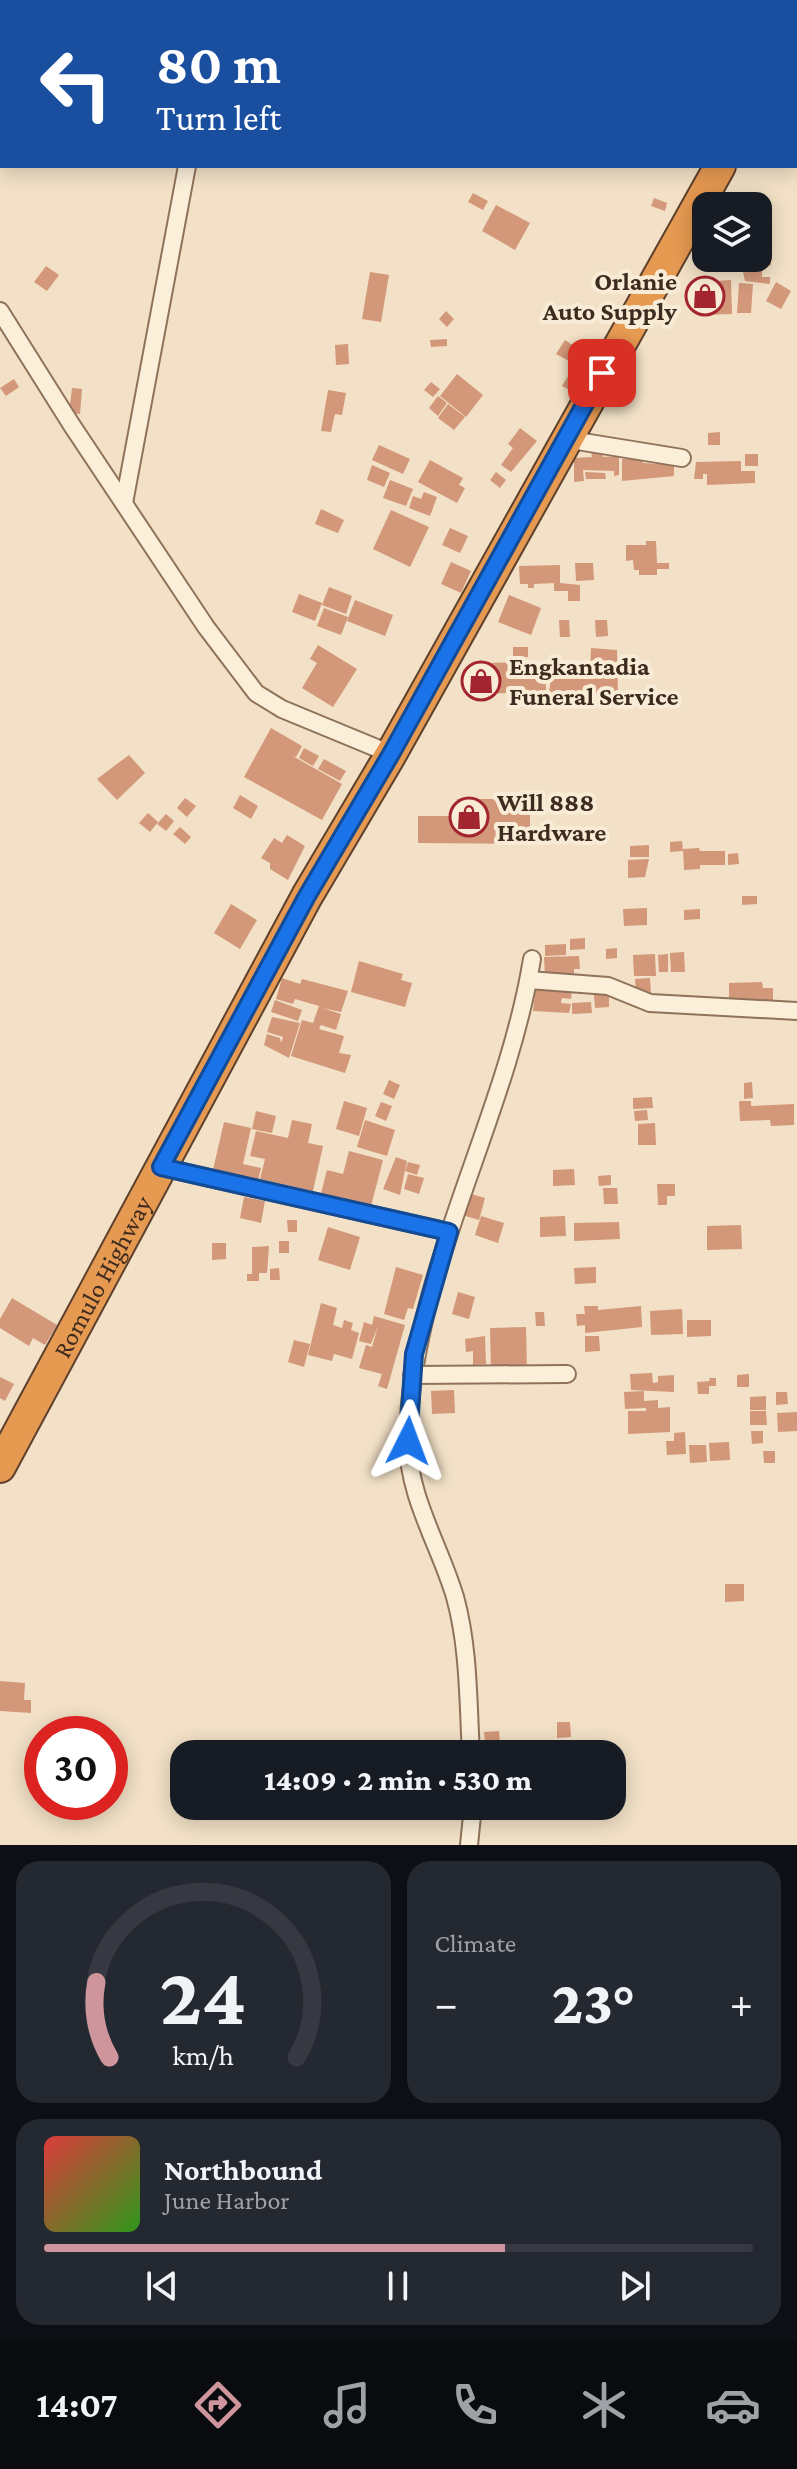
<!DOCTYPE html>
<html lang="en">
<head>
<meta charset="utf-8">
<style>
	:root { --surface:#171b24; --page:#242831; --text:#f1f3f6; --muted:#9ea1a6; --line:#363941; --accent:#ce969c }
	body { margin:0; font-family:"Crimson Pro",serif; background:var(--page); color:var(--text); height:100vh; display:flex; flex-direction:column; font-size:30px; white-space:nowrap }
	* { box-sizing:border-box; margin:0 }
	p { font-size:26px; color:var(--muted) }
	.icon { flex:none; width:44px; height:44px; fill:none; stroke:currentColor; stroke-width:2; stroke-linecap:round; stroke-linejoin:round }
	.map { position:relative; height:1845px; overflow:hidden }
	.sheet { display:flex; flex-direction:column; gap:16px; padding:16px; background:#0d0f14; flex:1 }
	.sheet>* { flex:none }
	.hud { position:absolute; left:0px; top:0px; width:798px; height:168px; box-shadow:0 4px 20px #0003; background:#1a4fa0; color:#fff; overflow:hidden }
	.buttons { position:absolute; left:692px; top:192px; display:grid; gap:16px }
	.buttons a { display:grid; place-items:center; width:80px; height:80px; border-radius:16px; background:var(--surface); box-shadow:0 4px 20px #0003; font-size:40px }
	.speed { position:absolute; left:24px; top:1716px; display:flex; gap:16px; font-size:40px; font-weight:700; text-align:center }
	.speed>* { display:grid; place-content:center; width:104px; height:104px; border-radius:50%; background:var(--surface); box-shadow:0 4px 20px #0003; line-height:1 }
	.speed .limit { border:12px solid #d22; background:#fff; color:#111 }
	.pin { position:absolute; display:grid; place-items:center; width:68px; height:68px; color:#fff; margin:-34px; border-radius:16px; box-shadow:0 4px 12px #0006 }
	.me { position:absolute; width:88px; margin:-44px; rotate:3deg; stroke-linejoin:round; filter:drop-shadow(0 0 6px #0008) }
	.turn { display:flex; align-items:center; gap:28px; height:168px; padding:0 24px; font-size:36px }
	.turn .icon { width:104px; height:104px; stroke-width:2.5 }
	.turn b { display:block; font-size:56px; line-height:68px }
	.big { font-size:60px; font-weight:800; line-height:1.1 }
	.sheet .widget { flex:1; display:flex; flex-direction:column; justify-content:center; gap:12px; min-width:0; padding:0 28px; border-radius:24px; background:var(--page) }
	.sheet .dial { align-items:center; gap:0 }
	.dial svg { height:208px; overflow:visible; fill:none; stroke:var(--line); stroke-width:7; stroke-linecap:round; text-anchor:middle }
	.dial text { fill:var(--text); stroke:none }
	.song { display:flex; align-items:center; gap:24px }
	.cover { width:96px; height:96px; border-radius:12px; background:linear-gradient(135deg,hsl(0 70% 55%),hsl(110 70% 35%)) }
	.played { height:8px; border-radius:4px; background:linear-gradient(90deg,var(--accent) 65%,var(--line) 65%) }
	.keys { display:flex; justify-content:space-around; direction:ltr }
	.heat { display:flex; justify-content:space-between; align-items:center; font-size:44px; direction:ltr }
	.sheet .tiles { flex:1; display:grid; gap:16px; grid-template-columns:1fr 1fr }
	.widget:last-child { grid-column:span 2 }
	.trip { position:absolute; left:170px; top:1740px; width:456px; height:80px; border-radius:24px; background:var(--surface); box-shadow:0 4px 20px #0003; font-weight:800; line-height:80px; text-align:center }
	.menu { display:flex; height:128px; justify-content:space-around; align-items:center; background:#090b0e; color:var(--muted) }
	.menu .icon { width:56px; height:56px }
	.menu .selected { color:var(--accent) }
	.menu b { font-size:36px; color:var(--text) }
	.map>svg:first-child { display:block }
	.building { fill:#d39779 }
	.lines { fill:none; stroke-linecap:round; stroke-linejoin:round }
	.street-casing { stroke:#8f725a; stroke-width:20 }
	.highway-casing { stroke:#5d402e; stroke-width:34 }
	.street { stroke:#fbefda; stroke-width:16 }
	.highway { stroke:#e69951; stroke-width:30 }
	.route-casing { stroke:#114b97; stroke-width:20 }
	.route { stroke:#1a73e8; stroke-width:14 }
	.labels { text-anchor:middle; stroke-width:8; stroke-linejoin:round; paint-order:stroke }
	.poi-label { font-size:26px; font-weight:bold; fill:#3e2b1f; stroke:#f8ecd6; text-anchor:start }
	.street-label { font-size:26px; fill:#3e2b1f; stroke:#f8ecd6 }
</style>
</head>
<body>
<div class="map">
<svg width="797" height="1845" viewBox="0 0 797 1845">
	<rect width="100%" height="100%" fill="#f2e1c6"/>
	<!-- building -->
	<g class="building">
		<path d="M473 193 488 201 483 210 468 202Z"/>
		<path d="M654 198 667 203 665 211 651 206Z"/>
		<path d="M496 205 530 223 515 250 482 231Z"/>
		<path d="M765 239 766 258H771V265L762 269V277H770V284L745 281 741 263H729V258H758V240Z"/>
		<path d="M46 266 59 275 47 291 34 282Z"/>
		<path d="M370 272 389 275 381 322 362 319Z"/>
		<path d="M731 280 732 314 702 315 701 282Z"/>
		<path d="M776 282 791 291 781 309 766 301Z"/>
		<path d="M739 283 753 284 751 313H737Z"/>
		<path d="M446 311 454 319 447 327 439 319Z"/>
		<path d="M447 339V346L431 347 430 340Z"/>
		<path d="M565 340 577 348 569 361 556 354Z"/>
		<path d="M348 344 349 364 336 365 335 345Z"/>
		<path d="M581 355 591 361 573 392 562 386Z"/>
		<path d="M457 374 483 395 466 417 440 396Z"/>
		<path d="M14 379 19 387 6 396 0 388Z"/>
		<path d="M431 382 440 389 433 397 424 390Z"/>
		<path d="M72 388 82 389 80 414 69 413Z"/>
		<path d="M328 390 346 393 342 415 335 414 331 432 321 431Z"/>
		<path d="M438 396 447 403 438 416 429 408Z"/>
		<path d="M448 404 465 417 454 430 438 418Z"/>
		<path d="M520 428 537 441 511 472 501 465 513 448 508 444Z"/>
		<path d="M720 432V445H708V433Z"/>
		<path d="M379 445 410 459 403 474 372 460Z"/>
		<path d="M591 451H603V457L619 456V475L614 476V471L583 470 584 481 574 482V458L592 457Z"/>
		<rect x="745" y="454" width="13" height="12"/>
		<path d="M643 458V463L674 465V476L622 481V459Z"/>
		<path d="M430 460 463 478 459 485 465 488 457 503 418 482Z"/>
		<path d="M741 461V471H755V483L707 485V474H703V479H694L696 462Z"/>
		<path d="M372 465 390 473 384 487 367 480Z"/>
		<path d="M496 472 506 480 500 488 490 480Z"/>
		<path d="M585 472 605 473 606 479H586Z"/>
		<path d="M390 480 413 489 406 506 383 498Z"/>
		<path d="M424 492 437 497 430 516 409 508 413 496 421 499Z"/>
		<path d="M321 509 344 520 338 533 315 524Z"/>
		<path d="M391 510 429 527 410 567 373 549Z"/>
		<path d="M450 528 468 536 460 553 442 545Z"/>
		<path d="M646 541H656L657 563H669V569H657V575H639V570H634L633 560 626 561V545H646Z"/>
		<path d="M451 562 471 571 461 593 441 584Z"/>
		<path d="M575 563H593L594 580 576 581Z"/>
		<path d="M560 565V583L580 585V601H568V591H554V583L534 584V588H528V584H520L519 566Z"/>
		<path d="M329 587 352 596 346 614 322 605Z"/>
		<path d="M299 594 322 603 315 621 292 612Z"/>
		<path d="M509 595 541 608 531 635 498 622Z"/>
		<path d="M355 600 393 615 385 636 347 621Z"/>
		<path d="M324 608 348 617 341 635 317 626Z"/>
		<path d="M559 620H569L570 637H560Z"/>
		<path d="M595 620H607L608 636 596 637Z"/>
		<path d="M318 645 357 669 333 707 302 688 317 663 310 659Z"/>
		<path d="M513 647H528V657L513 658Z"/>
		<path d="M591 648 617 650 618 694 549 693 552 670 590 672Z"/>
		<path d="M545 662 546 692 479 694 478 663Z"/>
		<path d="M271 728 302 746 296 757 291 755 342 784 322 820 244 777Z"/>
		<path d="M304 748 319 756 313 766 299 758Z"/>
		<path d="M129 755 145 773 117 800 97 779Z"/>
		<path d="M324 759 346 771 340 781 318 769Z"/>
		<path d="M240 795 258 806 251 819 233 808Z"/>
		<path d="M185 798 196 806 187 817 177 808Z"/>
		<path d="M457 799H530V844L418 843V816H456Z"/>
		<path d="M148 813 158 822 150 832 139 823Z"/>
		<path d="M166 814 174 821 166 831 157 824Z"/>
		<path d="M180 827 191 837 185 844 173 834Z"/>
		<path d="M287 835 305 846 288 880 270 869V863L261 858 274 838 282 843Z"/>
		<path d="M682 841 683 851 670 852V842Z"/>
		<path d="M649 845V857H630V846Z"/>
		<path d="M699 848 700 851H725V865H700V869L684 870 683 849Z"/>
		<path d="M738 853 739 864 728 865V854Z"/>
		<path d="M649 859 645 877 628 878V860Z"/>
		<path d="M742 896H757V904L742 905Z"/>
		<path d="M231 904 257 920 240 949 214 933Z"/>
		<path d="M647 908V925L624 926 623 909Z"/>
		<path d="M700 909V919L684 920V910Z"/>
		<path d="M585 938V949L570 950V939Z"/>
		<path d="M566 944V955L545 956V945Z"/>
		<path d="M617 948V958L606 959V949Z"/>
		<path d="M684 952 685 972H671L670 953Z"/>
		<path d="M655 954 656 976H634L633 955Z"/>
		<path d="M668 954V972H659L658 955Z"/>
		<path d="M579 956 580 969H574V977L545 978 544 957Z"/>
		<path d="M359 961 403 974 401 980 412 983 405 1007 351 992Z"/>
		<path d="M282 978 300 984 302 979 348 991 341 1012 322 1008 341 1014 336 1030 321 1025 319 1029 344 1036 339 1053 351 1055 345 1073 291 1056 302 1020 313 1023 319 1006 295 999 293 1004 276 999Z"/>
		<path d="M650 978 651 994H636L635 979Z"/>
		<path d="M762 982 763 988H773V1000L763 1001V1006L729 1007V983Z"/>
		<path d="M536 984 572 990 571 999 562 998 561 1003 571 1004 569 1013 533 1011Z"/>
		<path d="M609 994V1007L595 1008 594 995Z"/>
		<path d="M275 1000 302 1010 298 1021 271 1012Z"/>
		<path d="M591 1002 592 1013 572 1014V1003Z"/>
		<path d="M272 1017 300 1023 289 1058 264 1045 267 1034 280 1038 281 1043 283 1037 267 1032Z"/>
		<path d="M389 1080 400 1085 394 1099 383 1094Z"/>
		<path d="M752 1082 753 1098 744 1099V1083Z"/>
		<path d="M652 1097 653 1108 633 1109V1098Z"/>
		<path d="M344 1101 367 1108 359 1136 336 1129Z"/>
		<path d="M739 1101H751V1106L794 1104V1125L771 1126 770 1120 740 1121Z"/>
		<path d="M381 1102 392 1106 386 1121 375 1116Z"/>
		<path d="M647 1110 648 1120 635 1121 634 1111Z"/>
		<path d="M256 1111 276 1116 272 1133 252 1129Z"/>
		<path d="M292 1120 312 1124 308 1143 323 1146 313 1191 260 1179 265 1159 250 1156 256 1131 288 1138Z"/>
		<path d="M365 1120 395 1130 387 1156 357 1147Z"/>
		<path d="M224 1122 251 1128 243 1164 261 1168 257 1185 212 1174Z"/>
		<path d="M655 1123 656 1145H638V1124Z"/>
		<path d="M349 1151 383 1160 371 1206 321 1193 327 1170 343 1174Z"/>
		<path d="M396 1157 407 1161 400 1195 383 1189Z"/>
		<path d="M408 1162 420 1165 417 1175 405 1171Z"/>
		<path d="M574 1169 575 1185 553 1186V1170Z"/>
		<path d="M408 1174 424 1178 419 1194 404 1189Z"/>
		<path d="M611 1175V1185L599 1186 598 1176Z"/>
		<path d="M657 1184H675V1196H667V1205H658Z"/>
		<path d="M603 1188H617L618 1204H604Z"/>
		<path d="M468 1193 485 1198 479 1220 462 1215Z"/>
		<path d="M244 1197 265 1201 261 1223 240 1218Z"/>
		<path d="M481 1216 504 1223 498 1243 475 1235Z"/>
		<path d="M565 1216 566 1236 540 1237V1217Z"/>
		<path d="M287 1220H297V1232H288Z"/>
		<path d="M619 1222 620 1239 574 1241V1223Z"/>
		<path d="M741 1225 742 1249 707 1250V1226Z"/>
		<path d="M328 1227 360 1237 350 1270 318 1260Z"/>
		<rect x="279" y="1241" width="10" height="12"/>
		<path d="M212 1243H226V1259L212 1260Z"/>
		<path d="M269 1246 267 1273H259V1281H247V1274H252V1247Z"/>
		<path d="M396 1267 423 1275 413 1309 408 1308 404 1320 384 1314Z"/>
		<path d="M596 1267V1283L575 1284 574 1268Z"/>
		<path d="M279 1268 280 1280H270V1269Z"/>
		<path d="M458 1292 475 1297 469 1319 452 1314Z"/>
		<path d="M12 1298 57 1325 45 1345 33 1338 29 1346 0 1328V1319Z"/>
		<path d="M321 1303 337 1308 333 1325 342 1328 344 1320 353 1323 351 1330 359 1333 352 1359 334 1354 332 1361 308 1355Z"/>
		<path d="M584 1306H598V1310L641 1306 642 1327 585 1333V1325L577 1326 576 1314H585Z"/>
		<path d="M682 1309 683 1334 651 1335 650 1311Z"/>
		<path d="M535 1312H544L545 1326H536Z"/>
		<path d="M374 1316 405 1325 387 1389 378 1386 382 1374 359 1368 366 1345 372 1347 378 1326 371 1344 359 1341 364 1322 372 1325Z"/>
		<path d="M687 1320H711V1336L687 1337Z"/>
		<path d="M526 1327 527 1371H491L490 1328Z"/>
		<path d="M485 1336 486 1364 473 1365V1351L466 1352 465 1339Z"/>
		<path d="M585 1336H599L600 1351 585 1352Z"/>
		<path d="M294 1340 310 1344 304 1367 288 1362Z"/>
		<path d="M652 1373 653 1383 658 1382V1376L674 1375V1392L631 1390 630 1374Z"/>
		<path d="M749 1374V1387H737V1375Z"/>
		<path d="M0 1377 14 1384 5 1401 0 1398Z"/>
		<path d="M709 1378H716V1386H709V1394H698L697 1382 710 1381Z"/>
		<path d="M454 1390 455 1413 432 1414 431 1391Z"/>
		<path d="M644 1391V1401L658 1400V1408L670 1407V1432L628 1434V1411H646V1408L625 1409 624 1392Z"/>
		<path d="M776 1392H787L788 1404 776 1405Z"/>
		<path d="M766 1396V1410H750V1397Z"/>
		<path d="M750 1411H766L767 1425H750Z"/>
		<path d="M797 1412V1431L778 1432 777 1413Z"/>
		<path d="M751 1431H763V1443L752 1444Z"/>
		<path d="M685 1432 686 1454 667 1455 666 1441H674V1433Z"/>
		<path d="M729 1442 730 1460 710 1461 709 1443Z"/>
		<path d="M689 1445H706L707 1462 690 1463Z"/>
		<path d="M763 1451H775V1463H764Z"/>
		<path d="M725 1584H744V1601L725 1602Z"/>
		<path d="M0 1681 25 1683 24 1700H31V1713L0 1711Z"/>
		<path d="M557 1722H570L571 1737 557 1738Z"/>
		<path d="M499 1731 500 1743H485L484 1732Z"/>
		<path d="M572 1746V1754H559L558 1747Z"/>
	</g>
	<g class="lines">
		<defs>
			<g id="street">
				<path d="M258 0 260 2"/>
				<path d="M217 2 218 0"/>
				<path d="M342 2V0"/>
				<path d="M0 311 71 424 206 627 256 693 282 709 391 754"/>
				<path d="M565 439 682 458"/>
				<path d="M124 503 187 166"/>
				<path d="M529 980 608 986 650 1003 797 1011"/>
				<path d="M161 1167 449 1232"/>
				<path d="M412 1375 567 1374"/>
				<path d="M471 1754C468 1702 469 1647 455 1597 440 1546 407 1495 408 1440 411 1271 505 1124 532 959"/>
				<path d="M469 1845 473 1806"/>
			</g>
			<g id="highway">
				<path d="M796 32 797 30"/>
				<path id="s1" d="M0 1467 307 896 391 754 720 166"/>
			</g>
		</defs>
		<!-- street casing -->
		<use href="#street" class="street-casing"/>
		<!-- highway casing -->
		<use href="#highway" class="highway-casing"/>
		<!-- street -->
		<use href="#street" class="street"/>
		<!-- highway -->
		<use href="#highway" class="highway"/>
	</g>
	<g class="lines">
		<defs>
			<path id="route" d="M408 1441 414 1354 449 1232 161 1167 307 896 391 754 602 373"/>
		</defs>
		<!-- route casing -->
		<use href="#route" class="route-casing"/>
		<!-- route -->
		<use href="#route" class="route"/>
	</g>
	<!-- icons -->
	<defs>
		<symbol id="shop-ring" viewBox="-11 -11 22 22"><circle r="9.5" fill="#f8ecd6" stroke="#a3252f" stroke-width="1.5"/><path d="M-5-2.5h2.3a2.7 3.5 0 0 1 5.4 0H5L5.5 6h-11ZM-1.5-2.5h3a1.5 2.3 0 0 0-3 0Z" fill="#a3252f"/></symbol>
	</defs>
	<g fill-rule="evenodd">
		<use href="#shop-ring" x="683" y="274" width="44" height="44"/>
		<use href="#shop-ring" x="459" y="659" width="44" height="44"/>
		<use href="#shop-ring" x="447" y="795" width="44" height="44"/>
	</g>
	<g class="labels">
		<!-- poi labels -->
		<g class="poi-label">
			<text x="677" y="290" text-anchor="end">Orlanie<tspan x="677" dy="30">Auto Supply</tspan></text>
			<text x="509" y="675">Engkantadia<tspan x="509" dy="30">Funeral Service</tspan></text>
			<text x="497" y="811">Will 888<tspan x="497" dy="30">Hardware</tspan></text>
		</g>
		<!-- street labels -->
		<g class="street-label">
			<text dy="9" stroke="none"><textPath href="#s1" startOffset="216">Romulo Highway</textPath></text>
		</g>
	</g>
</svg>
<div class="buttons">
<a><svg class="icon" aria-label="layers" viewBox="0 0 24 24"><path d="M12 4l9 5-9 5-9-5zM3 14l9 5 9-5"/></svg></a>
</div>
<div class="speed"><div class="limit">30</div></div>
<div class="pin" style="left:602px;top:373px;background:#d93025"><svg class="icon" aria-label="arrive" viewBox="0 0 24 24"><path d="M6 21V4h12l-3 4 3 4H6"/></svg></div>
<svg class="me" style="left:408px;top:1441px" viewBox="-20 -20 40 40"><path d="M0-17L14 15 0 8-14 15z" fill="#1a73e8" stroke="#fff" stroke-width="4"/></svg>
<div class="trip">14:09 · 2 min · 530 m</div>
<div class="hud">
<div class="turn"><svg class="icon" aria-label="left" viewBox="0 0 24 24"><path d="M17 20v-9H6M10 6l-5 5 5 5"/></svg><div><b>80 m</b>Turn left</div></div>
</div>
</div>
<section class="sheet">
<div class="tiles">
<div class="widget dial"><svg viewBox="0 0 100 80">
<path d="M14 69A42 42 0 1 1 86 69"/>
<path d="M14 69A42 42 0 0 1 9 40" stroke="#ce969c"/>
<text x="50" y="56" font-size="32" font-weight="700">24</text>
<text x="50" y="72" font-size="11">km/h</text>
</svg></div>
<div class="widget"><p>Climate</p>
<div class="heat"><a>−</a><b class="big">23°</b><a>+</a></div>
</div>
<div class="widget">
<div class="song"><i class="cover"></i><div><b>Northbound</b><p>June Harbor</p></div></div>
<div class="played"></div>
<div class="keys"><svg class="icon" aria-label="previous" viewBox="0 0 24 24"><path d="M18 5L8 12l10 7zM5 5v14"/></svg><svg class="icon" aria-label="pause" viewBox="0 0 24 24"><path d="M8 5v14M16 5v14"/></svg><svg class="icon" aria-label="next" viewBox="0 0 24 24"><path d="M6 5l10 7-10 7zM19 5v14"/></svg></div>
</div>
</div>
</section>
<nav class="menu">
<b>14:07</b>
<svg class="icon selected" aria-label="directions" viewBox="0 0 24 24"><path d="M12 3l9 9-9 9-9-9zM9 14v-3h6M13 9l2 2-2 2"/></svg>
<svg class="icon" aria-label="music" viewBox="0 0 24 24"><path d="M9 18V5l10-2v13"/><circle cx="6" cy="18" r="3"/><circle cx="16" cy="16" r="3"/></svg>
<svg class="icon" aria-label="phone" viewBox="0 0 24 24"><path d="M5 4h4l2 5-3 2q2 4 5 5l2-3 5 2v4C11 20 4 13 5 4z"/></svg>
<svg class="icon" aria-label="climate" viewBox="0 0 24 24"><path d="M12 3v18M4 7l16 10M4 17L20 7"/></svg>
<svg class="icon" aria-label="car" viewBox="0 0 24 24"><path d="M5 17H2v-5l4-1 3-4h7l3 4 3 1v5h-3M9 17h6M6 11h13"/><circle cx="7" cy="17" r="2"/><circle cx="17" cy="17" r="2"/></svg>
</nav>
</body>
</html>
